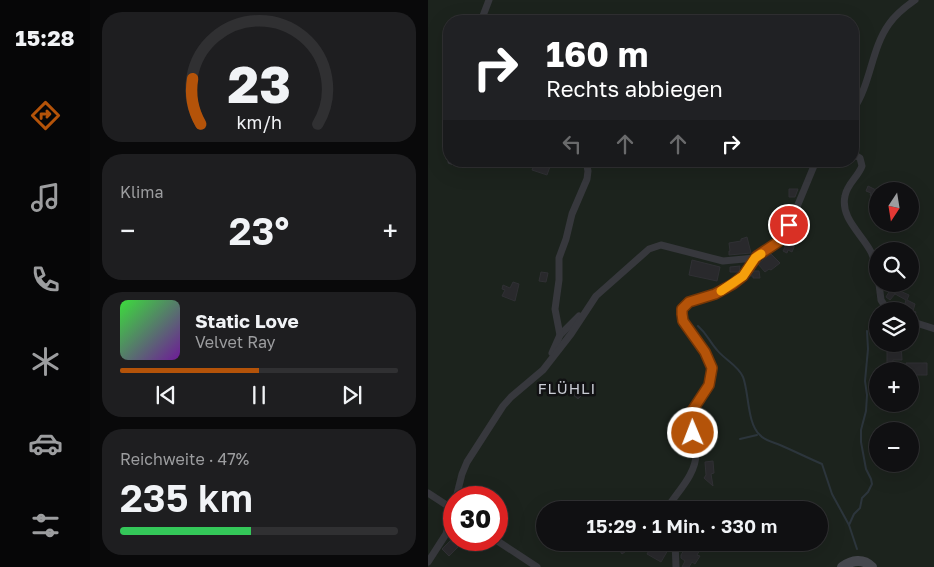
<!DOCTYPE html>
<html lang="de">
<head>
<meta charset="utf-8">
<style>
	:root { --surface:#101012; --page:#1e1e20; --text:#f1f3f6; --muted:#9c9d9f; --line:#303032; --accent:#b45309 }
	body { margin:0; font-family:"Golos Text",sans-serif; background:var(--page); color:var(--text); height:100vh; display:flex; flex-direction:column; font-size:19px; white-space:nowrap }
	* { box-sizing:border-box; margin:0 }
	p { font-size:16px; color:var(--muted) }
	.icon { flex:none; width:28px; height:28px; fill:none; stroke:currentColor; stroke-width:2; stroke-linecap:round; stroke-linejoin:round }
	.map { position:relative; flex:1; overflow:hidden }
	.details { display:flex; flex-direction:column; gap:12px; padding:12px; background:#09090a; width:338px }
	.details>* { flex:none }
	.top-card { position:absolute; left:15px; top:15px; width:416px; height:152px; border-radius:20px; box-shadow:0 5px 20px #0002,0 0 0 1px var(--line); background:#202124; color:#fff; overflow:hidden }
	.needle { width:32px; rotate:192deg }
	.controls { position:absolute; left:441px; top:182px; display:grid; gap:10px }
	.controls a { display:grid; place-items:center; width:50px; height:50px; border-radius:50%; background:var(--surface); box-shadow:0 5px 20px #0002,0 0 0 1px var(--line); font-size:25px }
	.speed { position:absolute; left:15px; top:486px; display:flex; gap:10px; font-size:25px; font-weight:700; text-align:center }
	.speed>* { display:grid; place-content:center; width:65px; height:65px; border-radius:50%; background:var(--surface); box-shadow:0 5px 20px #0002,0 0 0 1px var(--line); line-height:1 }
	.speed .limit { border:8px solid #d22; background:#fff; color:#111 }
	.pin { position:absolute; display:grid; place-items:center; width:42px; height:42px; color:#fff; margin:-21px; border:2px solid #fff; border-radius:50%; box-shadow:0 1px 5px #0007 }
	.me { position:absolute; width:55px; margin:-28px; rotate:359deg; stroke-linejoin:round; filter:drop-shadow(0 0 4px #0008) }
	.turn { display:flex; align-items:center; gap:18px; height:105px; padding:0 20px; font-size:22px }
	.turn .icon { width:65px; height:65px; stroke-width:2.5 }
	.turn b { display:block; font-size:35px; line-height:42px }
	.lanes { display:flex; align-items:center; height:48px; padding:0 20px; background:#0003; justify-content:center; gap:25px; direction:ltr }
	.lanes .off { opacity:.35 }
	.big { font-size:38px; font-weight:600; line-height:1.1 }
	.details .card { flex:1; display:flex; flex-direction:column; justify-content:center; gap:8px; min-width:0; padding:0 18px; border-radius:20px; background:var(--page) }
	.details .dial { align-items:center; gap:0 }
	.dial svg { height:130px; overflow:visible; fill:none; stroke:var(--line); stroke-width:7; stroke-linecap:round; text-anchor:middle }
	.dial text { fill:var(--text); stroke:none }
	.song { display:flex; align-items:center; gap:15px }
	.cover { width:60px; height:60px; border-radius:8px; background:linear-gradient(135deg,hsl(120 70% 55%),hsl(280 70% 35%)) }
	.played { height:5px; border-radius:2px; background:linear-gradient(90deg,var(--accent) 50%,var(--line) 50%) }
	.keys { display:flex; justify-content:space-around; direction:ltr }
	.heat { display:flex; justify-content:space-between; align-items:center; font-size:28px; direction:ltr }
	.charge { height:8px; border-radius:4px; background:linear-gradient(90deg,#34c759 47%,var(--line) 0) }
	.trip { position:absolute; left:108px; top:501px; width:292px; height:50px; border-radius:25px; background:var(--surface); box-shadow:0 5px 20px #0002,0 0 0 1px var(--line); font-weight:600; line-height:50px; text-align:center }
	main { display:flex; flex:1; min-height:0 }
	.menu { display:flex; flex-direction:column; width:90px; justify-content:space-around; align-items:center; background:#060607; color:var(--muted) }
	.menu .icon { width:35px; height:35px }
	.menu .on { color:var(--accent) }
	.menu b { font-size:22px; color:var(--text) }
	.map>svg:first-child { display:block }
	.green { fill:#1c231d; fill-rule:evenodd }
	.lines { fill:none; stroke-linecap:round; stroke-linejoin:round }
	.stream { stroke:#2c353c; stroke-width:2 }
	.building { fill:#29292c; stroke:#303034 }
	.street { stroke:#37383d; stroke-width:7 }
	.secondary { stroke:#45474d; stroke-width:10 }
	.route-casing { stroke:#753606; stroke-width:12 }
	.route { stroke:#b45309; stroke-width:9 }
	.slow { stroke:#f59e0b; stroke-width:9 }
	.labels { text-anchor:middle; stroke-width:5; stroke-linejoin:round; paint-order:stroke }
	.neighbourhood-label { font-size:15px; letter-spacing:1px; fill:#c9ccd4; stroke:#111113 }
</style>
</head>
<body>
<main>
<nav class="menu">
<b>15:28</b>
<svg class="icon on" aria-label="directions" viewBox="0 0 24 24"><path d="M12 3l9 9-9 9-9-9zM9 14v-3h6M13 9l2 2-2 2"/></svg>
<svg class="icon" aria-label="music" viewBox="0 0 24 24"><path d="M9 18V5l10-2v13"/><circle cx="6" cy="18" r="3"/><circle cx="16" cy="16" r="3"/></svg>
<svg class="icon" aria-label="phone" viewBox="0 0 24 24"><path d="M5 4h4l2 5-3 2q2 4 5 5l2-3 5 2v4C11 20 4 13 5 4z"/></svg>
<svg class="icon" aria-label="climate" viewBox="0 0 24 24"><path d="M12 3v18M4 7l16 10M4 17L20 7"/></svg>
<svg class="icon" aria-label="car" viewBox="0 0 24 24"><path d="M5 17H2v-5l4-1 3-4h7l3 4 3 1v5h-3M9 17h6M6 11h13"/><circle cx="7" cy="17" r="2"/><circle cx="17" cy="17" r="2"/></svg>
<svg class="icon" aria-label="filters" viewBox="0 0 24 24"><path d="M4 7h16M4 17h16"/><circle cx="9" cy="7" r="2"/><circle cx="15" cy="17" r="2"/></svg>
</nav>
<section class="details">
<div class="card dial"><svg viewBox="0 0 100 80">
<path d="M14 69A42 42 0 1 1 86 69"/>
<path d="M14 69A42 42 0 0 1 9 41" stroke="#b45309"/>
<text x="50" y="56" font-size="32" font-weight="700">23</text>
<text x="50" y="72" font-size="11">km/h</text>
</svg></div>
<div class="card"><p>Klima</p>
<div class="heat"><a>−</a><b class="big">23°</b><a>+</a></div>
</div>
<div class="card">
<div class="song"><i class="cover"></i><div><b>Static Love</b><p>Velvet Ray</p></div></div>
<div class="played"></div>
<div class="keys"><svg class="icon" aria-label="previous" viewBox="0 0 24 24"><path d="M18 5L8 12l10 7zM5 5v14"/></svg><svg class="icon" aria-label="pause" viewBox="0 0 24 24"><path d="M8 5v14M16 5v14"/></svg><svg class="icon" aria-label="next" viewBox="0 0 24 24"><path d="M6 5l10 7-10 7zM19 5v14"/></svg></div>
</div>
<div class="card"><p>Reichweite · 47%</p><b class="big">235 km</b><div class="charge"></div></div>
</section>
<div class="map">
<svg width="507" height="567" viewBox="0 0 507 567">
	<rect width="100%" height="100%" fill="#161618"/>
	<!-- green -->
	<path class="green" d="M0 0H506V567H0ZM21 21H425V161H21ZM450 191H482V224H450ZM450 251H482V284H450ZM450 311H482V344H450ZM450 371H482V404H450ZM450 431H482V464H450ZM26 498H69V540H26ZM116 510H391V542H116Z"/>
	<g class="lines">
		<!-- stream -->
		<g class="stream">
			<path d="M270 326C280 335 281 341 289 350 297 360 310 365 315 377 321 392 319 424 332 435 337 441 345 442 352 445 366 451 380 458 394 464L404 494 421 525 429 549"/>
			<path d="M312 439 329 435"/>
			<path d="M421 525 426 514 432 508 434 498 440 492 444 484 443 479 438 469 433 442V430L438 411 439 395 437 381 440 349 439 331"/>
		</g>
	</g>
	<!-- building -->
	<g class="building">
		<path d="M108 161H124L119 175 104 170Z"/>
		<path d="M440 186 450 191V199L442 195 443 193 438 191Z"/>
		<path d="M361 189H370L367 197H361Z"/>
		<path d="M345 215 352 217 351 220 355 221 354 226 343 223Z"/>
		<path d="M319 237 323 253 301 255V251H302L301 243 313 241V239Z"/>
		<path d="M361 239 368 242 364 252 360 250 359 253 355 251Z"/>
		<path d="M343 254 352 263 343 270 341 269 337 272 330 264Z"/>
		<path d="M264 260 292 267 289 281 261 275Z"/>
		<path d="M312 266 311 272H302V267Z"/>
		<path d="M325 271H331L332 278H325V276H322Z"/>
		<path d="M113 272 120 273 118 282 111 281Z"/>
		<path d="M85 282 91 284 87 301 74 296 77 290 74 289 75 285 82 288Z"/>
		<path d="M462 290 467 294 470 290 481 295 479 300 487 304 485 311 488 312 486 317 482 316V311H475L478 300 467 294 462 300 458 297Z"/>
		<path d="M459 344H473L474 360H465V363H459Z"/>
		<path d="M478 363H499V375H482V368H478Z"/>
		<path d="M147 387 155 394 150 399 142 392Z"/>
		<path d="M285 461 286 473 283 474 285 486 276 478 278 475 277 462Z"/>
		<path d="M26 537V540H37L21 556 14 549Z"/>
		<path d="M186 542H211L194 554Z"/>
		<path d="M226 542 229 544 230 542H242L240 550 233 562 219 554Z"/>
		<path d="M266 542 274 546 269 555 272 556 267 564 264 562 261 567H254L257 561 253 558V555L259 545 263 548Z"/>
	</g>
	<g class="lines">
		<!-- street -->
		<g class="street">
			<path d="M53 21 61 0"/>
			<path d="M425 110C443 84 443 49 461 24 468 14 477 7 487 0"/>
			<path d="M21 148V157"/>
			<path d="M425 154 432 158 434 166C430 177 419 184 417 196 412 218 434 234 443 252 447 260 449 269 450 278"/>
			<path d="M23 161 30 163 42 161"/>
			<path d="M451 284 453 300 460 311"/>
			<path d="M482 321 507 329"/>
			<path d="M132 335 151 316"/>
			<path d="M124 353 132 335 127 309 131 280V258L138 239 144 214 159 179 160 171 158 161"/>
			<path d="M0 493 26 510"/>
			<path d="M28 498 34 474 39 462 75 406 83 397 115 370 143 334 168 296 221 249 233 245 295 261 327 258 347 245 355 236 364 219 388 161"/>
			<path d="M238 510C248 493 268 475 268 454 268 440 260 425 263 412 268 396 286 387 284 368 282 351 248 323 255 309 260 299 289 294 299 288 312 281 320 271 327 258"/>
			<path d="M68 540 109 567"/>
			<path d="M247 542 248 567"/>
			<path d="M0 562 18 534 26 505"/>
		</g>
		<!-- secondary -->
		<path class="secondary" d="M414 567C424 560 435 558 444 567"/>
	</g>
	<g class="lines">
		<defs>
			<path id="route" d="M265 433 263 420 264 411 281 385 284 368 277 352 255 321 254 314V309L261 302 287 294 305 284 315 276 329 256 350 242 361 225"/>
		</defs>
		<!-- route casing -->
		<use href="#route" class="route-casing"/>
		<!-- route -->
		<use href="#route" class="route"/>
		<!-- slow -->
		<path class="slow" d="M293 291 315 276 327 258 333 254"/>
	</g>
	<g class="labels">
		<!-- neighbourhood labels -->
		<g class="neighbourhood-label">
			<text x="139" y="394">FLÜHLI</text>
		</g>
	</g>
</svg>
<div class="controls">
<a><svg class="needle" viewBox="-14 -14 28 28"><path d="M0-13l5 13h-10z" fill="#e53935"/><path d="M0 13l5-13h-10z" fill="#9c9d9f"/></svg></a>
<a><svg class="icon" aria-label="search" viewBox="0 0 24 24"><circle cx="10" cy="10" r="6"/><path d="M15 15l6 6"/></svg></a>
<a><svg class="icon" aria-label="layers" viewBox="0 0 24 24"><path d="M12 4l9 5-9 5-9-5zM3 14l9 5 9-5"/></svg></a>
<a>+</a>
<a>−</a>
</div>
<div class="speed"><div class="limit">30</div></div>
<div class="pin" style="left:361px;top:225px;background:#d93025"><svg class="icon" aria-label="arrive" viewBox="0 0 24 24"><path d="M6 21V4h12l-3 4 3 4H6"/></svg></div>
<svg class="me" style="left:265px;top:433px" viewBox="-20 -20 40 40"><circle r="17" fill="#b45309" stroke="#fff" stroke-width="3"/><path d="M0-11L8 9 0 5-8 9z" fill="#fff"/></svg>
<div class="trip">15:29 · 1 Min. · 330 m</div>
<div class="top-card">
<div class="turn"><svg class="icon" aria-label="right" viewBox="0 0 24 24"><path d="M7 20v-9h11M14 6l5 5-5 5"/></svg><div><b>160 m</b>Rechts abbiegen</div></div>
<div class="lanes"><svg class="icon off" aria-label="left" viewBox="0 0 24 24"><path d="M17 20v-9H6M10 6l-5 5 5 5"/></svg><svg class="icon off" aria-label="ahead" viewBox="0 0 24 24"><path d="M12 20V5M6 11l6-6 6 6"/></svg><svg class="icon off" aria-label="ahead" viewBox="0 0 24 24"><path d="M12 20V5M6 11l6-6 6 6"/></svg><svg class="icon" aria-label="right" viewBox="0 0 24 24"><path d="M7 20v-9h11M14 6l5 5-5 5"/></svg></div>
</div>
</div>
</main>
</body>
</html>
